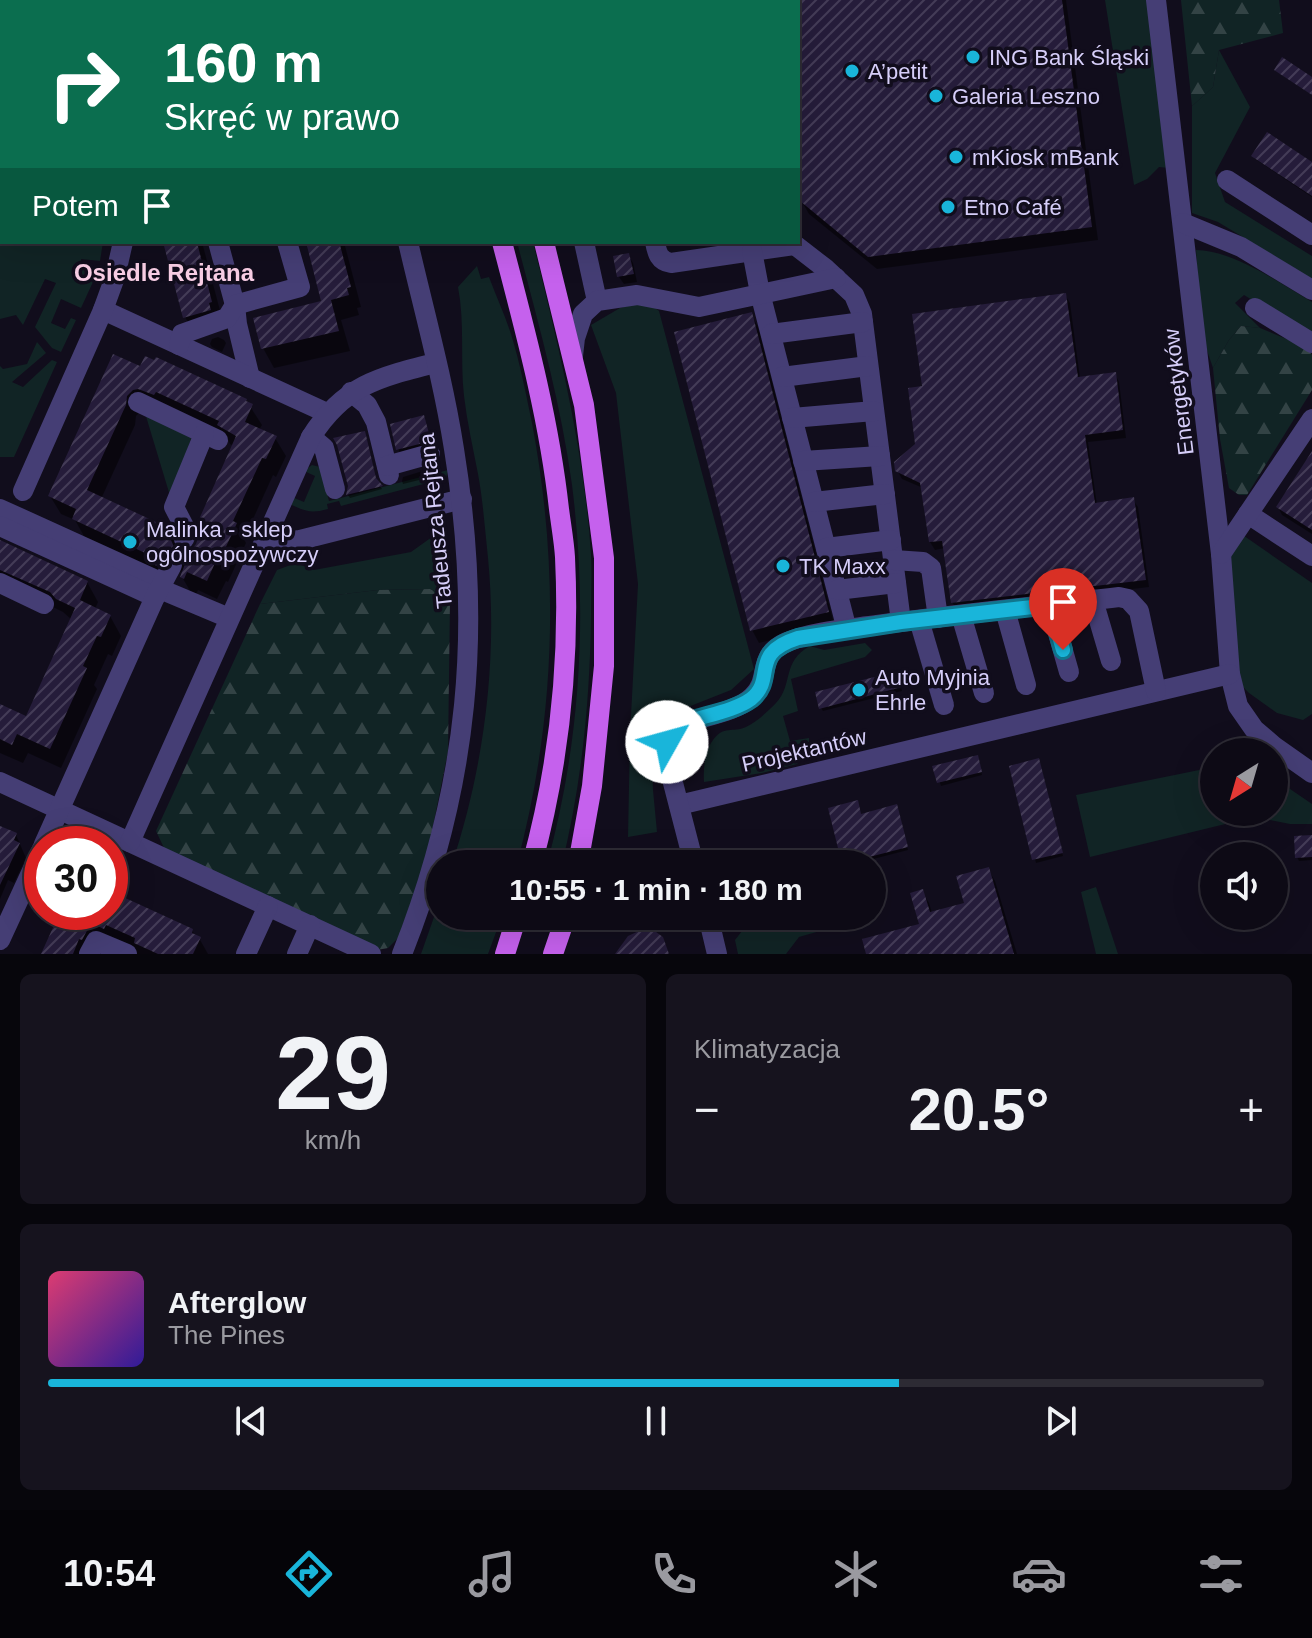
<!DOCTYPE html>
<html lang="pl">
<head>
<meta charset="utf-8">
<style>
	:root { --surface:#0d0a15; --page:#16131e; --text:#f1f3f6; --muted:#9a9aa0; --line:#2d2b34; --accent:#19b5da }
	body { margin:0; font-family:Arial,sans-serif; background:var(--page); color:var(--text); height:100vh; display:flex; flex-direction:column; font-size:30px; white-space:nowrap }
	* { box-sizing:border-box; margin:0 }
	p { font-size:26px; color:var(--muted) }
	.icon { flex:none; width:44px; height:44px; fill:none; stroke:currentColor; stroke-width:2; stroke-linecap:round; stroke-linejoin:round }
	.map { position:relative; height:954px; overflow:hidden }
	.details { display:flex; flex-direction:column; gap:20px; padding:20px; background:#07060c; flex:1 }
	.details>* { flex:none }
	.banner { position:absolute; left:0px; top:0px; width:800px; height:244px; box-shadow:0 8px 32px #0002,0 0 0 2px var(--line); background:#0b6e4f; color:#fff; overflow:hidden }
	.needle { width:52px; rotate:217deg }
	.buttons { position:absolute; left:1200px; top:738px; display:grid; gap:16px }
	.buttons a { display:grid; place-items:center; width:88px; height:88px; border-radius:50%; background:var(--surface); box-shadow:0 8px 32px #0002,0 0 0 2px var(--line); font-size:40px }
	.speed { position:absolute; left:24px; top:826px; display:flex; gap:16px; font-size:40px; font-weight:700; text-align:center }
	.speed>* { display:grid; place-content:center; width:104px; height:104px; border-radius:50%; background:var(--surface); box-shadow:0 8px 32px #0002,0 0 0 2px var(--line); line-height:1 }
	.speed .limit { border:12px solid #d22; background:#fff; color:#111 }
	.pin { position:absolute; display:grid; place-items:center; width:68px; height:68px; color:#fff; margin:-82px -34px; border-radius:50% 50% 50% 0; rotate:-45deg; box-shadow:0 0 8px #0007 }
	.pin .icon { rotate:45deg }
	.me { position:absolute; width:88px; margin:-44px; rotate:52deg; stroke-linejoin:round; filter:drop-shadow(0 0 6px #0008) }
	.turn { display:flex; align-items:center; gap:28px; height:168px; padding:0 32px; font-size:36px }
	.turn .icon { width:104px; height:104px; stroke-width:2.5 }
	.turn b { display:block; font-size:56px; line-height:68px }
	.then { display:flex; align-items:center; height:76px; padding:0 32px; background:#0003; gap:16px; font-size:30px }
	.big { font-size:60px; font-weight:800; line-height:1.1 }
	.details .widget { flex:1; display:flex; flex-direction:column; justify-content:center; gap:12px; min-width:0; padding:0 28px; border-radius:12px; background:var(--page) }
	.details .dial { align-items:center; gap:0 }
	.dial b { font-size:104px; line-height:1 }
	.song { display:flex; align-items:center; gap:24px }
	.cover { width:96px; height:96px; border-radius:12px; background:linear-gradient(135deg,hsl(340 70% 55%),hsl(250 70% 35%)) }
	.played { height:8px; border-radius:4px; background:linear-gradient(90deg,var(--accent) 70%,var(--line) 70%) }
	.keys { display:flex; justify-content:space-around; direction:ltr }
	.heat { display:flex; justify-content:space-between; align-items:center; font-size:44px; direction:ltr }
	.details .tiles { flex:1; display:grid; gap:20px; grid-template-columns:1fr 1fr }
	.widget:last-child { grid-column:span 2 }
	.trip { position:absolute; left:426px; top:850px; width:460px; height:80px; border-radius:40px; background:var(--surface); box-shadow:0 8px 32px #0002,0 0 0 2px var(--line); font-weight:800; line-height:80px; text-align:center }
	.tab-bar { display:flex; height:128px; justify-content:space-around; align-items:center; background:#050408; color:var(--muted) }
	.tab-bar .icon { width:56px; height:56px }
	.tab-bar .active { color:var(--accent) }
	.tab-bar b { font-size:36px; color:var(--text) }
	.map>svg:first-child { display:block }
	.green { fill:#112425 }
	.forest { fill:url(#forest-firs) }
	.shadow { fill:#0007; fill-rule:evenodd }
	.building { fill:url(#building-hatch); fill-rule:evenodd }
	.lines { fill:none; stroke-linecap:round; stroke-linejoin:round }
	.minor { stroke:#453e75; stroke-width:20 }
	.major { stroke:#c561ed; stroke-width:20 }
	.route-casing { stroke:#10768e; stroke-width:20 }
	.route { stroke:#19b5da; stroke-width:14 }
	.poi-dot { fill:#19b5da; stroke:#110d1c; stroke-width:3 }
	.labels { text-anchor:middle; stroke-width:7; stroke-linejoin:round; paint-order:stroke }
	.poi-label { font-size:22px; fill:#d6cef9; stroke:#110d1c; text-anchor:start }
	.street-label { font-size:22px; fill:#d6cef9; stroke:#110d1c }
	.neighbourhood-label { font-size:24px; font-weight:bold; fill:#facfe6; stroke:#110d1c }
</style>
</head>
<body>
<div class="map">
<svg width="1312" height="954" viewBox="0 0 1312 954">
	<defs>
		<pattern id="forest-firs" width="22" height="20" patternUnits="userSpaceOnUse" patternTransform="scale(2)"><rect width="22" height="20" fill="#112425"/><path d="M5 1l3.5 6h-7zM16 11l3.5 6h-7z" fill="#334345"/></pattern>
		<pattern id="building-hatch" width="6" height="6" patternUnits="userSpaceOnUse" patternTransform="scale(2)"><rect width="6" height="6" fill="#251c3a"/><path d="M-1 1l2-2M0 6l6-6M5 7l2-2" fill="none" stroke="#443c57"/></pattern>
	</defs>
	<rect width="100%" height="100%" fill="#110d1c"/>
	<!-- green -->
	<g class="green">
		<path d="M1105 0H1156L1179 169 1159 167 1147 179 1134 185Z"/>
		<path d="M1219 50 1250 107 1215 173 1225 202 1312 256V279L1218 222 1192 213V106L1213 87Z"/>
		<path d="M3 242H103L100 261 81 259 82 265H87L98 271 81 308 61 299 51 323 65 329 71 318 76 320 61 352 52 348 35 327 56 283 45 279 23 325 16 315 0 319V245Z"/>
		<path d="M517 242H533C558 345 584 448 591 554 592 575 591 595 591 616 590 700 582 782 562 864H547C581 741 588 611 572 485 561 403 538 322 517 242Z"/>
		<path d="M1196 250C1235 251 1279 283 1312 302V336L1244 295 1235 303 1260 328 1241 326 1229 340 1213 368 1201 333Z"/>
		<path d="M477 266 481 279 489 277C496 296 505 315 511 334 520 363 526 394 532 423 560 571 556 718 517 864H452C484 767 498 660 488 558 485 530 483 501 478 474 473 448 467 422 464 396 460 360 465 323 458 287Z"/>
		<path d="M646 301 659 311 754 669 731 690 650 722 653 790 657 832 628 837 630 734 638 584 616 393 591 325 620 308Z"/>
		<path d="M37 342 46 353 12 382 23 387 52 360 57 362 14 457H0V366L3 369 27 364Z"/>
		<path d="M145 413 192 436 171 499Z"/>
		<path d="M312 465 320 467 329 501 448 470 446 478 341 506 339 501 327 504 328 509C310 514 306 511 289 504L292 497 304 502 315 476 304 471Z"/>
		<path d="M1237 531 1312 583V714L1303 720 1277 713 1249 693 1230 674 1221 554Z"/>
		<path d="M446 534 450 600 430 589 378 590 260 604 277 570 296 563 314 570 411 552 432 537Z"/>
		<path d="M865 643 872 650 865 657 791 679 798 711 783 716 790 741 809 738V752L797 764 762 773 704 782C703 768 705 751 713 740 724 725 732 733 746 727 757 722 768 711 776 703 794 684 781 662 810 646L824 650Z"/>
		<path d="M707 726 689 776 682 768 676 752C684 738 692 730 707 726Z"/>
		<path d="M1214 767V812H1274V778L1312 804V824H1290L1254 817 1090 857 1076 795Z"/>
		<path d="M1096 887 1118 954H1096L1081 892Z"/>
		<path d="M440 900V916H502L488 954H421Z"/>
		<path d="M812 916 832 917 827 929 799 937 786 954H738L735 940 742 931 775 922Z"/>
	</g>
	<!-- forest -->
	<g class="forest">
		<path d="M1181 0H1279L1283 33 1219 50 1213 87 1192 106Z"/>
		<path d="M1241 326 1260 328 1306 347 1312 355V390L1247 495H1239L1229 488 1220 439 1213 368 1229 340Z"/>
		<path d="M430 589 450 600 448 751 426 861 398 938 388 948 377 950 166 852 156 831 260 604 378 590Z"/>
	</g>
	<!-- shadow -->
	<g class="shadow">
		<path d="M94 0H124L126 2H95Z"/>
		<path d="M243 0H274L275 2H243Z"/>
		<path d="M570 0H594V2H571Z"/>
		<path d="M775 0H1066L1098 240 877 269 809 214 801 200 798 174V2H775Z"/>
		<path d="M0 4 2 8V123L0 116Z"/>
		<path d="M1253 156 1312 164V197L1255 159Z"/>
		<path d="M165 242H202L223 322 196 337 185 317Z"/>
		<path d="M308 242H344L361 307 357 308 359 315 341 320 350 351 274 368 263 348 324 302Z"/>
		<path d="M628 255 633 263 637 282 624 284 619 277Z"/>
		<path d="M1065 295 1070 303 1080 378 1115 374 1119 382 1126 438 1088 442 1097 505 1133 500 1138 507 1149 587 957 610 952 602 945 548 935 550 930 542 923 488 902 479 897 470 918 445 924 388Z"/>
		<path d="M751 314 758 327 834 624 759 643 752 630Z"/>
		<path d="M218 337 224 340 226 343 222 352 212 347 210 344 212 339Z"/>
		<path d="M141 369 246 400 262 425 259 430 275 438 286 456 276 477 273 475 244 539 246 543 228 582 226 581 217 599 198 590 195 597 193 596 182 577 184 571 176 572 168 583 85 538 75 520 61 514 50 496ZM144 408 227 437 230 444 234 446 201 537 192 551 182 553 171 534 157 527 155 524 101 499 135 425 136 416Z"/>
		<path d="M424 421 431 445 400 452 398 449Z"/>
		<path d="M1312 454V534L1282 515 1278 507Z"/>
		<path d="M436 467 439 475 403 484 402 481 403 477Z"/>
		<path d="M377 482 382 489 350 498 348 495 350 486Z"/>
		<path d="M0 543 87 582 98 602 95 609 110 616 121 636 112 656 108 654 94 685 97 689 61 768 28 753 23 763 0 753V706L27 718 72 620 63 612 18 590 0 588Z"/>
		<path d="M899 677 902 691 823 711 821 708Z"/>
		<path d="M979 760 982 775 941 786 935 768Z"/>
		<path d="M1040 764 1063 856 1036 863 1011 768Z"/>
		<path d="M830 809 861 816 898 810 908 850 854 864H845Z"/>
		<path d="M0 828 16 835 26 858 14 883 8 880 0 899Z"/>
		<path d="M1312 837V860L1299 861 1297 857Z"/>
		<path d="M988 869 995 881 1017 954H868L922 926V891L929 903 932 913 966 905Z"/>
		<path d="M110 894 192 930 196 937 199 938 208 954H43L62 912H110Z"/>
	</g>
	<!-- building -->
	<g class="building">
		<path d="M798 0H1062L1092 227 868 257 800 201 798 190Z"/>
		<path d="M1282 57 1312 77V95L1274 70Z"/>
		<path d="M1267 132 1312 162V196L1251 156Z"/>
		<path d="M163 242H197L212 302 209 303 211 310 183 318Z"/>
		<path d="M306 242H335L336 246 340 245 351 287 347 288 349 295 331 300 339 331 261 349 253 318 321 301Z"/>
		<path d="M629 253 634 274 617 277 613 256Z"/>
		<path d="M1066 293 1078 377 1116 372 1123 430 1085 435 1095 503 1134 497 1146 580 951 603 942 541 929 542 920 483 895 471 894 462 915 444 908 388 922 386 912 314Z"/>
		<path d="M752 312 829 612 750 631 674 332Z"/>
		<path d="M113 354 140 366 145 356 154 360 156 357 247 399 246 401 253 404 245 422 277 436 266 459 262 458 233 521 237 523 218 564 215 563 207 581 187 572 184 579 180 577 185 564 179 554 172 552 166 554 157 566 155 565 158 559 72 519 76 509 48 496ZM138 389 154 395 156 392 219 421 217 425 236 436 197 524 200 532 196 544 192 549 186 552 180 551 174 547 171 540 173 533 155 525 156 522 87 490 126 405 127 396 133 390Z"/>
		<path d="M424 415 431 441 396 450 390 424Z"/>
		<path d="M365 431 376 478 383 486 346 495 348 486 337 445 333 438Z"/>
		<path d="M1312 451V530L1276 507Z"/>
		<path d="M0 540 88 581 80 600 111 615 101 637 97 636 83 666 87 668 50 749 17 734 12 745 0 739V704L26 716 75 608 56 599 50 592 0 570Z"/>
		<path d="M898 671 902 687 819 709 815 692Z"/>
		<path d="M978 755 982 772 937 783 932 766Z"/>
		<path d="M1039 758 1063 853 1032 860 1009 766Z"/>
		<path d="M858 800 861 814 897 804 908 847 842 864 828 808Z"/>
		<path d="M0 826 17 833 14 840 20 843 0 885Z"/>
		<path d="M1312 835V857L1295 858 1294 836Z"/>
		<path d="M989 867 1014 954H866L862 939 919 924 910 893 923 889 930 912 964 903 956 876Z"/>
		<path d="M110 891 193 929 192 933 201 937 193 954H158L134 943 135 938 106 925 104 929 91 923 82 940 79 939 73 954H41L60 912H110Z"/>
		<path d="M644 930 656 932 663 937 669 954H615L628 936 639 931Z"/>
	</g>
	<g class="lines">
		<!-- minor -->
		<g class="minor">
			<path d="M65 0 66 2"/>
			<path d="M225 0 226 2"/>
			<path d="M346 0 347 2"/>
			<path d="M528 0V2"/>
			<path d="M559 0 560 2"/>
			<path d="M743 0V2"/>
			<path d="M1156 0 1221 554 1230 674 1238 706 1254 729 1275 747 1312 773"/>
			<path d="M612 2 613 0"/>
			<path d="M673 2 685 0"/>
			<path d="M1227 180 1312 235"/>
			<path d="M0 185 2 184"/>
			<path d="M1183 223 1241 247 1312 290"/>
			<path d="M218 242 235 305 237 324 250 378"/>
			<path d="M584 242 597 301"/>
			<path d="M655 242C657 253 659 261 671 263L794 245"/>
			<path d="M791 242 826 269 854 295 862 314 901 622"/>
			<path d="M752 251 760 293 847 630"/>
			<path d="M1255 308 1312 343"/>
			<path d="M103 310 327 413"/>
			<path d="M771 334 863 322"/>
			<path d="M179 345 182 334 227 318 235 305 300 287 287 242"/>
			<path d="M573 356 575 338 583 314 597 301 637 295 699 307 836 278"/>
			<path d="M782 377 868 366"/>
			<path d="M351 392 367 405 376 422 389 475"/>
			<path d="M138 402 218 440"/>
			<path d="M792 418 874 411"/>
			<path d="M311 437 324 448 335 489"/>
			<path d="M803 461 880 456"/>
			<path d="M387 466 430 454"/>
			<path d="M23 491 103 310 115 277 123 242"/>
			<path d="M814 502 885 494"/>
			<path d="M0 509 163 583"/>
			<path d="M1248 514 1312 556"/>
			<path d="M0 526 155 597"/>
			<path d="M265 537 282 542 300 540 462 499"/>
			<path d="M184 539 187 532 174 507 204 434"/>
			<path d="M826 548 891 540"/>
			<path d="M1221 554 1312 419"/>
			<path d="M894 560 923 562 931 568 938 618"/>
			<path d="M0 583 44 604"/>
			<path d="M160 589 229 618"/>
			<path d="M837 590 896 583"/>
			<path d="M1093 600 1111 661"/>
			<path d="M1050 605 1069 672"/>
			<path d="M1005 610 1026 685"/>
			<path d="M961 615 984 693"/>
			<path d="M919 620 944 705"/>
			<path d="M0 782 371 954"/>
			<path d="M679 805 1230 674"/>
			<path d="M130 842 311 437C344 385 379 377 436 363"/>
			<path d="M44 844 155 597 172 565"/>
			<path d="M694 864 665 752C667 740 671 733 679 725 700 717 738 712 753 696 772 678 755 656 787 642 814 631 848 629 877 625 957 614 1039 606 1119 597L1128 599 1139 611 1156 691"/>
			<path d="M708 916 717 954"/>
			<path d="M0 940 42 849"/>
			<path d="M89 954 96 941 127 954"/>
			<path d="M246 954 268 906"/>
			<path d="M297 954 310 925"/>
			<path d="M402 954C469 786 483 627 454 449 443 379 424 311 408 242"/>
		</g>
		<!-- major -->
		<g class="major">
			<path d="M439 0 440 2"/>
			<path d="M484 0 485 2"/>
			<path d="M502 242C525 330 549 418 559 509 561 525 564 541 565 557 570 660 559 765 532 864"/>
			<path d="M544 242 584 405 604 558V666L592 786 578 864"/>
			<path d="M505 954 517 916"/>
			<path d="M553 954 566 916"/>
		</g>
	</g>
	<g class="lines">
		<defs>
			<path id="route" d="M667 742 672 732 679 725C700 716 733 712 751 699 777 678 748 654 798 638L901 622 1050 605 1063 650"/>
		</defs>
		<!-- route casing -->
		<use href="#route" class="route-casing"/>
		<!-- route -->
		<use href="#route" class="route"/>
	</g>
	<!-- markers -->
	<g class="poi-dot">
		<circle cx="973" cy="57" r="8"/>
		<circle cx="852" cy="71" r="8"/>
		<circle cx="936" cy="96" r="8"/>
		<circle cx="956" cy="157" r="8"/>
		<circle cx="948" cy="207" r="8"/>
		<circle cx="130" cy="542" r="8"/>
		<circle cx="783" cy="566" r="8"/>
		<circle cx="859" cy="690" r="8"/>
	</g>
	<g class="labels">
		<!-- poi labels -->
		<g class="poi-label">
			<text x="989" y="65">ING Bank Śląski</text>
			<text x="868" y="79">A’petit</text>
			<text x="952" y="104">Galeria Leszno</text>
			<text x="972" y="165">mKiosk mBank</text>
			<text x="964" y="215">Etno Café</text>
			<text x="146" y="537">Malinka - sklep<tspan x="146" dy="25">ogólnospożywczy</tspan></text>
			<text x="799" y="574">TK Maxx</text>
			<text x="875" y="685">Auto Myjnia<tspan x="875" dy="25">Ehrle</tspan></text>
		</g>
		<!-- street labels -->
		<g class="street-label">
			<text transform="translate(1178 392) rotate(-97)" y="8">Energetyków</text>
			<text transform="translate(435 521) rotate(-96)" y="8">Tadeusza Rejtana</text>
			<text transform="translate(804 750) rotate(-13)" y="8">Projektantów</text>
		</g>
		<!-- neighbourhood labels -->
		<g class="neighbourhood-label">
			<text x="164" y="281">Osiedle Rejtana</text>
		</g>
	</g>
</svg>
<div class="buttons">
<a><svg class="needle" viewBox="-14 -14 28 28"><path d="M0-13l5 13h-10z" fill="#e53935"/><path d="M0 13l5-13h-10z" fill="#9a9aa0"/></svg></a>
<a><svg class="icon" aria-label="sound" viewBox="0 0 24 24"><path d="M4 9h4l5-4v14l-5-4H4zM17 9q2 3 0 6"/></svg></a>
</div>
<div class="speed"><div class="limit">30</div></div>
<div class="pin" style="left:1063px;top:650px;background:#d93025"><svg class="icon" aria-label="arrive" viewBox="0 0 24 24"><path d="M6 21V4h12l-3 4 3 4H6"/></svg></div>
<svg class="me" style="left:667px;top:742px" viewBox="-20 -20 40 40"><circle r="19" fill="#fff"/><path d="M0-13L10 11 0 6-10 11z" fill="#19b5da"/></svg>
<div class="trip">10:55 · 1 min · 180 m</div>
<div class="banner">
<div class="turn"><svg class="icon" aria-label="right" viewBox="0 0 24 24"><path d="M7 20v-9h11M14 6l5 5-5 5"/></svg><div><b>160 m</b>Skręć w prawo</div></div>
<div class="then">Potem<svg class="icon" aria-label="arrive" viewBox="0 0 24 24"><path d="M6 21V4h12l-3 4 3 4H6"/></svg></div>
</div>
</div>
<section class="details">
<div class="tiles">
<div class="widget dial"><b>29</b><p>km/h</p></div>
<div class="widget"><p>Klimatyzacja</p>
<div class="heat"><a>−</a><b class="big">20.5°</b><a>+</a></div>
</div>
<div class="widget">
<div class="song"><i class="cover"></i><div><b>Afterglow</b><p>The Pines</p></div></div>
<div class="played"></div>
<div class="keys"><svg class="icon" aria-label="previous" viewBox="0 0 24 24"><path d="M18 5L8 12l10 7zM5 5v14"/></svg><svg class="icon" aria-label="pause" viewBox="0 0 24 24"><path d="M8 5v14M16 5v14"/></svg><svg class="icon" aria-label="next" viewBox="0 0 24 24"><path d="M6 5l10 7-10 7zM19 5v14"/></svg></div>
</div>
</div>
</section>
<nav class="tab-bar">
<b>10:54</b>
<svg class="icon active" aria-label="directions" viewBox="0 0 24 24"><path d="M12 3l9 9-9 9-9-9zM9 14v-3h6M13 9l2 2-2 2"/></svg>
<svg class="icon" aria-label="music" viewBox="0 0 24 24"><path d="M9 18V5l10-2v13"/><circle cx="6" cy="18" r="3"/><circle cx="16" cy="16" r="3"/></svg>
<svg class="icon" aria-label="phone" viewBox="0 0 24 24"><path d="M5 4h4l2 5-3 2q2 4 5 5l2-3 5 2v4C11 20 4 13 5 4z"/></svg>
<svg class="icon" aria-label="climate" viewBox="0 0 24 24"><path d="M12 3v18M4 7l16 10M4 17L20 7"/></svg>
<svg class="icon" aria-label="car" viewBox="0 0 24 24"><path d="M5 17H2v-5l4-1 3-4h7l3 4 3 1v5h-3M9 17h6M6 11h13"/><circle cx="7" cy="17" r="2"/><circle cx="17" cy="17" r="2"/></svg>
<svg class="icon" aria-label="filters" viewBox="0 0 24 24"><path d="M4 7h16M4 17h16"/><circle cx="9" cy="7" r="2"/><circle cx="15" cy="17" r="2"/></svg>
</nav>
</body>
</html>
